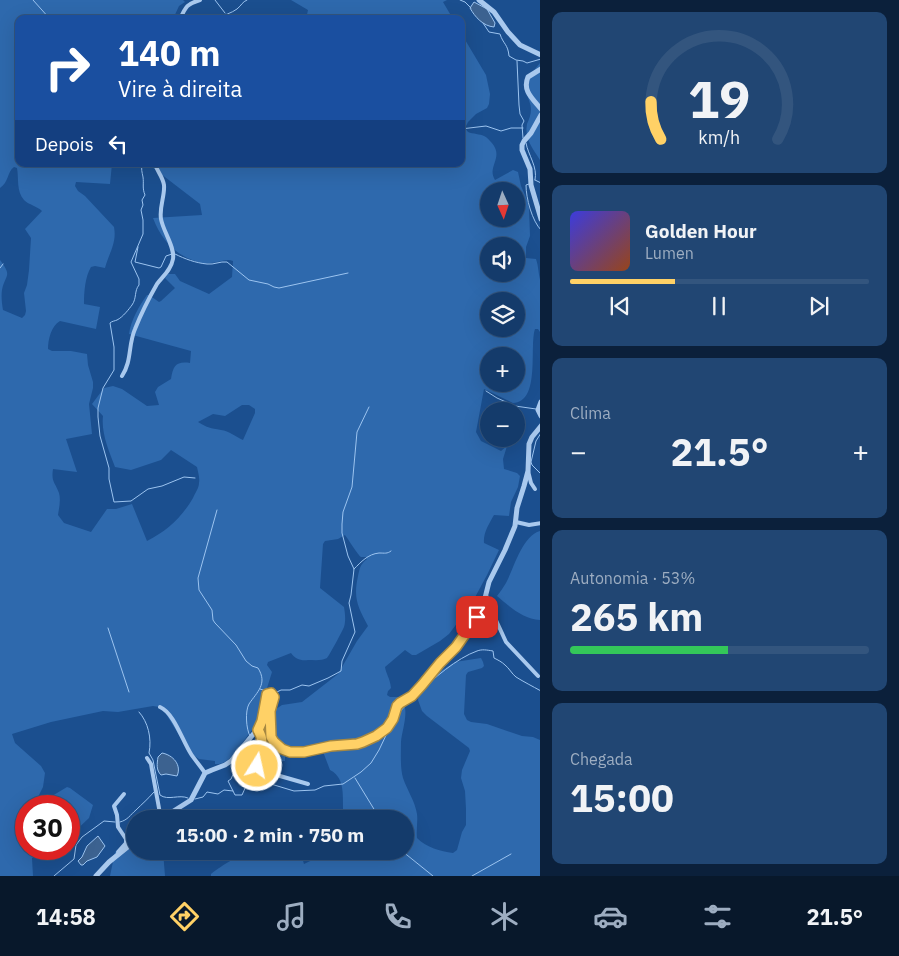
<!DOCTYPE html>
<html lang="pt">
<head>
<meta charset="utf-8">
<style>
	:root { --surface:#143b6b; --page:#214673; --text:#f1f3f6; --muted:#9dadc1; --line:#33557e; --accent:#ffd166 }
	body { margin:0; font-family:"IBM Plex Sans",sans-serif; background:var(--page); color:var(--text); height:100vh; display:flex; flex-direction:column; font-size:19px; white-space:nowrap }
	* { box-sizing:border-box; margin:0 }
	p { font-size:16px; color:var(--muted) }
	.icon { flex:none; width:28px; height:28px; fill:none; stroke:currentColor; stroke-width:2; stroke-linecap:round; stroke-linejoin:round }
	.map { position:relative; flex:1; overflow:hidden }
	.side { display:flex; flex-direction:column; gap:12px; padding:12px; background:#0b203b; width:359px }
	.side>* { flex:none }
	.guide { position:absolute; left:15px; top:15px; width:450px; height:152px; border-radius:10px; box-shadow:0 5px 20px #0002,0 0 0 1px var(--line); background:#1a4fa0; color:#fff; overflow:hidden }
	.needle { width:32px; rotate:177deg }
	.tools { position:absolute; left:480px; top:182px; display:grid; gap:10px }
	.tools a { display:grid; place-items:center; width:45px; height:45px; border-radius:50%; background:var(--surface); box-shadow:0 5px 20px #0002,0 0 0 1px var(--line); font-size:25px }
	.speed { position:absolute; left:15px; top:795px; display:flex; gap:10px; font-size:25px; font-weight:700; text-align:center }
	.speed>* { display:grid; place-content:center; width:65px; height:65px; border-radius:50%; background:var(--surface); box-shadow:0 5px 20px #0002,0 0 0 1px var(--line); line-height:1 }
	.speed .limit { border:8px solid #d22; background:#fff; color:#111 }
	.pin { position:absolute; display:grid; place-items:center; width:42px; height:42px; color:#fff; margin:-21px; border-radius:10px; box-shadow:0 2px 8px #0006 }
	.me { position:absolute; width:55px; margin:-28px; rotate:10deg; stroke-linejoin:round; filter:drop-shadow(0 0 4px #0008) }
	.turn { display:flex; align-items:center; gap:18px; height:105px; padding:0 20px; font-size:22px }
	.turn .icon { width:65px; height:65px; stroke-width:2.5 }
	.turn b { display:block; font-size:35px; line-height:42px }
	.then { display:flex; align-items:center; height:48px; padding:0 20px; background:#0003; gap:10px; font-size:19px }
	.big { font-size:38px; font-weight:700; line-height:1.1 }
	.side .tile { flex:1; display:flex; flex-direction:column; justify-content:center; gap:8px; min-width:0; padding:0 18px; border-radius:10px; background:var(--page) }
	.side .dial { align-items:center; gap:0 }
	.dial svg { height:130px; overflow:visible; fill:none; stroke:var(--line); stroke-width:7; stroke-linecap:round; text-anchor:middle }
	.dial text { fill:var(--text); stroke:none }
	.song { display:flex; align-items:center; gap:15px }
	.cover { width:60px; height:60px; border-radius:8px; background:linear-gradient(135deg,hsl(240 70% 55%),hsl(20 70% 35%)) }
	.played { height:5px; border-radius:2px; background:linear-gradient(90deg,var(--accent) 35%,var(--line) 35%) }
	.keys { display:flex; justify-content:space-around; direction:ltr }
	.heat { display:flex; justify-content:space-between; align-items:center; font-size:28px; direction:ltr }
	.charge { height:8px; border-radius:4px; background:linear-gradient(90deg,#34c759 53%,var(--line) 0) }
	.trip { position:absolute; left:126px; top:810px; width:288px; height:50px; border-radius:25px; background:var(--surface); box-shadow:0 5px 20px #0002,0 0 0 1px var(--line); font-weight:700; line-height:50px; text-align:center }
	.tab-bar { display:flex; height:80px; justify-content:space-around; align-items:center; background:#08182b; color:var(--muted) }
	.tab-bar .icon { width:35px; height:35px }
	.tab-bar .on { color:var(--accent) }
	.tab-bar b { font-size:22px; color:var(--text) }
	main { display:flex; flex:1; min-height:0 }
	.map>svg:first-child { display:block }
	.green { fill:#2e69ad; fill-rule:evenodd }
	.water { fill:#3c6290; stroke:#9cc4f0 }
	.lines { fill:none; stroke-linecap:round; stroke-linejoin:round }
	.stream { stroke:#9cc4f0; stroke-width:1 }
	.minor { stroke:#a9c9ee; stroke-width:4 }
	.tertiary { stroke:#a9c9ee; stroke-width:5 }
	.route-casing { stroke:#a68842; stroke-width:12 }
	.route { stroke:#ffd166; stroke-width:9 }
</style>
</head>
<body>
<main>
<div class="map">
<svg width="541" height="876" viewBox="0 0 541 876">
	<rect width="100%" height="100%" fill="#1b4f8f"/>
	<!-- green -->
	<g class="green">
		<path d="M0 0H183L185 2 179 6 173 19H19V164H112L110 184 76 182 75 186 78 191 85 196 114 227C117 243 109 253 105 268L95 266 91 267C85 277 84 292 84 304L100 307 96 329 60 321C51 326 48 340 48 349L52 351H71L87 354 88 365 93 382V388L89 404 92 434 66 439 77 472 53 469C51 482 55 482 59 493 61 500 59 508 58 515L64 523 91 532 107 509H116L132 504 147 541C167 531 182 517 193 498 195 493 199 488 199 483 200 478 198 472 197 467L171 450 161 460 131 470 115 467C109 451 101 433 103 416L92 404 104 388 113 386 122 389 147 406 159 405 155 392 158 387 171 379C173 365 177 361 190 363L191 351 129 334C131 320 139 306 147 295H149L159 302 161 301 175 288 165 278 168 274H175L180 281 209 294 232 277 233 261C226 258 218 263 210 263 205 264 200 263 195 261 174 254 161 239 153 218L202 215 200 204 148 164H461V33L486 75 490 94 489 104 487 108 476 114 468 122 465 128 468 132C473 134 480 134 484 136 487 137 488 139 490 141 506 157 486 166 495 180L513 170 518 172 521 186 528 202 529 208 530 236 526 247V258L536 259C539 267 538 275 541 283L540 332 538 329H535C529 346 541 402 513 403L484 389 476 432 481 441 501 451 507 446 503 459 504 469 517 473 520 476 518 487 511 502 509 516 494 515C489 524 483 533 484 543L499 550 487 575 473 601 467 616 458 622 449 634 440 641 416 655H412L405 650 385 667C386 674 390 678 391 688L388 691 387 695 390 697H400C411 708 402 729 401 742 401 753 400 767 403 778 407 790 415 801 417 814 418 822 416 830 417 838 427 848 440 851 453 853L457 850 462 832 466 825V809L465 791 461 778 462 770 470 751 469 748 427 716 422 711 418 700 419 692 428 679 455 662 481 658 483 662 484 666 482 668 468 672 466 675 464 714 467 720 471 722 487 724 522 736 533 737 540 740V876H211V874C222 865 242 853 256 851 270 850 285 851 300 851L304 864 331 851H405V819H344C341 802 348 779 330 770L322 749 301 750 285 746V761H255C257 751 260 739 253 729 243 740 231 766 215 764V761L199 759 190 753 166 714 159 707 153 706 118 712 103 711 51 722 12 734 15 743 41 766 45 773 43 787 34 805 47 799 67 787 70 788 93 805 89 818 69 837V806H26V849H47L32 858 33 876H0V260C13 277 5 274 2 290 1 296 2 304 3 310L22 318 25 315 26 311 24 293 27 285 29 270 31 238 25 229 42 211C37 206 29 205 24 200 16 191 19 179 17 168L14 167C7 172 9 182 0 188ZM489 191H516V219H489ZM489 246H516V274H489ZM489 301H516V329H489ZM489 356H516V384H489ZM242 405H249L255 409V413L243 440C236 437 229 431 221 430 210 428 208 428 198 422L213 414 225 416ZM345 535C348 539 358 555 361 557 363 557 364 557 366 557L367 559C360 565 360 567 358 576 353 599 358 607 368 626L357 641 338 674 302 702 282 705 270 713 268 716 267 688 272 672 267 665 268 662 291 653C295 659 301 661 308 660 314 660 322 661 327 658 329 656 343 630 344 627 346 621 345 613 344 607L320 588 323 544 325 541 338 539Z"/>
		<path d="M291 0H447L443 2 453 19H306L308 10Z"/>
		<path d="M540 63V160C533 149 524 138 527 124 529 119 531 115 531 109 531 104 528 99 527 94 527 81 532 72 540 63Z"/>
		<path d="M540 531V620C523 619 510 607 497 596 500 592 503 588 506 583 514 568 522 536 540 531Z"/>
		<path d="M135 834V851H163L165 876H110L115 852Z"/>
	</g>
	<!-- water -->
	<g class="water">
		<path d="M474 2 487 9 495 23 494 27C483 26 475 17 470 8Z"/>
		<path d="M162 753C173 755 182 765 177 776L166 774 161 775C156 770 157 764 158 757Z"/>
		<path d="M98 836 105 846 97 857 87 861 83 865H81L78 861 82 857 87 846Z"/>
	</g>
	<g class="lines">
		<!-- stream -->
		<g class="stream">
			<path d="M33 0 50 19"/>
			<path d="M215 0 225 13"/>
			<path d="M460 0 465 2 471 8"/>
			<path d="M217 19C223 15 232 13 237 9 242 5 242 2 247 0"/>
			<path d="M483 23 489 32 500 34C503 44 508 44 509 56L516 60 523 61 527 63 541 59"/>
			<path d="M517 61 519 105 520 114 524 121 522 125 523 138"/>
			<path d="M461 129 486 126 501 131 511 128H523"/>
			<path d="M526 143C528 155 538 167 535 180"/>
			<path d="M142 164C141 169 142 172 143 177 144 184 142 188 145 195L142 200 143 205 141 210 143 220V234L131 262 139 279V285C134 291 137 298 132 305 129 309 123 317 117 320 115 321 112 321 110 323L114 347V370L103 388 98 408V417L100 436 109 468V479L114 502 131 501 148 489 162 486 184 477 195 478"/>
			<path d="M535 180 541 183"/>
			<path d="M529 184 526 185C526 198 532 221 541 230"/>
			<path d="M138 247 135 262 159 268 161 267 166 256 172 254"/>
			<path d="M175 254C185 259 196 263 207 264 214 265 220 261 227 262L249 280 268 284 274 287 279 288 348 273"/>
			<path d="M0 268 3 264"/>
			<path d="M486 391 497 398 515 406 536 409"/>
			<path d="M541 433 536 441 531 462 532 465 541 474"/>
			<path d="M217 510 198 578 199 590 212 610 213 620 215 623 236 645 246 661 252 666 258 668C268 684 257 692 249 704 245 711 246 729 250 736"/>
			<path d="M354 569C361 562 368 554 379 553 385 553 387 554 391 551"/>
			<path d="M108 628 129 692"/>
			<path d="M260 689 269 692"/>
			<path d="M275 693 281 690H290L302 685 309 686 328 678 341 671 342 661 355 632 349 603 351 595 354 569 348 556 342 533V524L343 512 352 487 357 432 369 407"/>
			<path d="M418 693C433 679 457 658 477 651 482 649 487 650 493 651L494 658C498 660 502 662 505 665 509 668 512 674 516 677 524 682 532 686 541 691"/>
			<path d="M139 712C148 722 152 738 149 753L153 760 160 795C168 801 179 794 188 798"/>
			<path d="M397 715 413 697"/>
			<path d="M251 741V750L238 763 231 779 228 781 235 795H242L246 786 261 781 294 791 315 790 324 786 343 784 361 772 371 763 379 750 390 727"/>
			<path d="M355 778 380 819"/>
			<path d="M195 799 203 797 207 792 218 794 224 790 233 791"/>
			<path d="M120 822C128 820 130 815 136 810 142 804 148 799 154 792"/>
			<path d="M402 851 433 876"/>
			<path d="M54 876 74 859 76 845 82 837 104 821 115 822"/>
			<path d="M472 876 511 854"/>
		</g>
		<!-- minor -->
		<g class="minor">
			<path d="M180 19C186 6 187 4 200 0"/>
			<path d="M122 376C132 361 128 345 135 329 141 314 149 298 157 284 163 276 171 270 173 259 175 247 163 231 161 219 159 207 165 196 164 185 163 177 157 171 155 164"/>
			<path d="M528 471 531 483 535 489"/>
			<path d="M516 522 529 525 541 523"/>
			<path d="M486 595 489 605 506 642 538 676"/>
			<path d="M160 707C174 713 182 740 191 754 195 760 201 767 205 773"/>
			<path d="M258 729C268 747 253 755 258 767L273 774 308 784"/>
			<path d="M147 758 151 764 152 770 161 819"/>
			<path d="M118 852 126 843V839L118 827 117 815 114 806 124 794"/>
		</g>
		<!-- tertiary -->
		<g class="tertiary">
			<path d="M479 0 494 12 508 32 520 45 541 55"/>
			<path d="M541 69 528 77C522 91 533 99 541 109"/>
			<path d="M541 115 531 133 524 141 522 145V150L530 169 531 185 541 219"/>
			<path d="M541 402 538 410 541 416"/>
			<path d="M161 819 191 800 205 773 212 770 225 765 231 761 260 726 265 708 266 696 269 693 273 695 274 697 270 711 271 737 278 746 290 752H304L331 746 357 744 376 737 387 728 393 719 397 706 400 703 412 695 422 685 441 663 456 647 477 617 484 602 489 582 505 550 515 526 517 508 524 486 528 471 529 444 532 437 541 426"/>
			<path d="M96 876 109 862 135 841"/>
		</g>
	</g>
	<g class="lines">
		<defs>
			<path id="route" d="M257 766C255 752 268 746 258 730L262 721 267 694 271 693 274 697 270 711 271 737 274 742 282 749 290 752H304L331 746 357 744 363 742 376 736 387 728 393 719 397 706 400 703 412 696 422 685 440 663 456 647 477 617"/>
		</defs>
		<!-- route casing -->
		<use href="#route" class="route-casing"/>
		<!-- route -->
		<use href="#route" class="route"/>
	</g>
</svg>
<div class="tools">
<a><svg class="needle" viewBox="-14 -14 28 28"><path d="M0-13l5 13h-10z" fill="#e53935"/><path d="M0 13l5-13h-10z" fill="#9dadc1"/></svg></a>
<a><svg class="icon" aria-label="sound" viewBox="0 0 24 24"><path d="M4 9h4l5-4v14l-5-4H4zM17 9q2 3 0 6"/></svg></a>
<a><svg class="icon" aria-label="layers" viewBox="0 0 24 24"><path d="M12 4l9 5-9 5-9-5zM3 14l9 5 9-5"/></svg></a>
<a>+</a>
<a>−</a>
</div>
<div class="speed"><div class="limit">30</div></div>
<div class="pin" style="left:477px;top:617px;background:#d93025"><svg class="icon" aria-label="arrive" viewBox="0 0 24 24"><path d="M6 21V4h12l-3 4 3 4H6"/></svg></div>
<svg class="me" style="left:257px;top:766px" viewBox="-20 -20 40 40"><circle r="17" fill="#ffd166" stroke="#fff" stroke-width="3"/><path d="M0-11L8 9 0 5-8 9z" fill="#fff"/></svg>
<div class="trip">15:00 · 2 min · 750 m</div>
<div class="guide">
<div class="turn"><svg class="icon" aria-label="right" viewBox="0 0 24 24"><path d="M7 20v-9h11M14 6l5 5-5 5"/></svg><div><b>140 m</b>Vire à direita</div></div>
<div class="then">Depois<svg class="icon" aria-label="left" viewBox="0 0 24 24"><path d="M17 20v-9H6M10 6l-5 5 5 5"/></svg></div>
</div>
</div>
<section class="side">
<div class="tile dial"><svg viewBox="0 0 100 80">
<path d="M14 69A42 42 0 1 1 86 69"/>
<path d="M14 69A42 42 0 0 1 8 46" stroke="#ffd166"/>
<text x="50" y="56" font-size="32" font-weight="700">19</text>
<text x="50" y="72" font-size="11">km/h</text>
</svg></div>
<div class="tile">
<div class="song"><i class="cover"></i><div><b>Golden Hour</b><p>Lumen</p></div></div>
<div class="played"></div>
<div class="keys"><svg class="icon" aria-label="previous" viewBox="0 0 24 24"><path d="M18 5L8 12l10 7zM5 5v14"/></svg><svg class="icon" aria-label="pause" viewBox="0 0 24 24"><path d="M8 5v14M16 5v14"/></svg><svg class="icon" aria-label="next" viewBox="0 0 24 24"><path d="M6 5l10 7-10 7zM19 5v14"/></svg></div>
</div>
<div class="tile"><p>Clima</p>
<div class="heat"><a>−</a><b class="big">21.5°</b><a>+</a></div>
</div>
<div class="tile"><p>Autonomia · 53%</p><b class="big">265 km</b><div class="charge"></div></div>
<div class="tile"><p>Chegada</p><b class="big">15:00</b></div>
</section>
</main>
<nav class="tab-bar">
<b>14:58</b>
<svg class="icon on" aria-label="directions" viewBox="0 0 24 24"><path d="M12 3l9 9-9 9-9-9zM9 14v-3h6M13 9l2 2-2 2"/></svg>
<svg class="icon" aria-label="music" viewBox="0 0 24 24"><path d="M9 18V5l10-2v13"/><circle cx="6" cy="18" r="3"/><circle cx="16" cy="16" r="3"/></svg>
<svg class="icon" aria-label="phone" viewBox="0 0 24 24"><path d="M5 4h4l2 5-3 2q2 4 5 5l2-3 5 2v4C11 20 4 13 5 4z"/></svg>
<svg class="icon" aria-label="climate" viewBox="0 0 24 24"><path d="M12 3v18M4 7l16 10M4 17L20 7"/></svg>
<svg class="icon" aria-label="car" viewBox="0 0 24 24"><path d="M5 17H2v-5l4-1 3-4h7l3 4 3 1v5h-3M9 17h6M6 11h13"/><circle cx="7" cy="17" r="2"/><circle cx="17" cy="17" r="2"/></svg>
<svg class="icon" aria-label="filters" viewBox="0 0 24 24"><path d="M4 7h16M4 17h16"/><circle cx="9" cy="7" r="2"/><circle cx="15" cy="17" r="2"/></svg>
<b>21.5°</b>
</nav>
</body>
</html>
